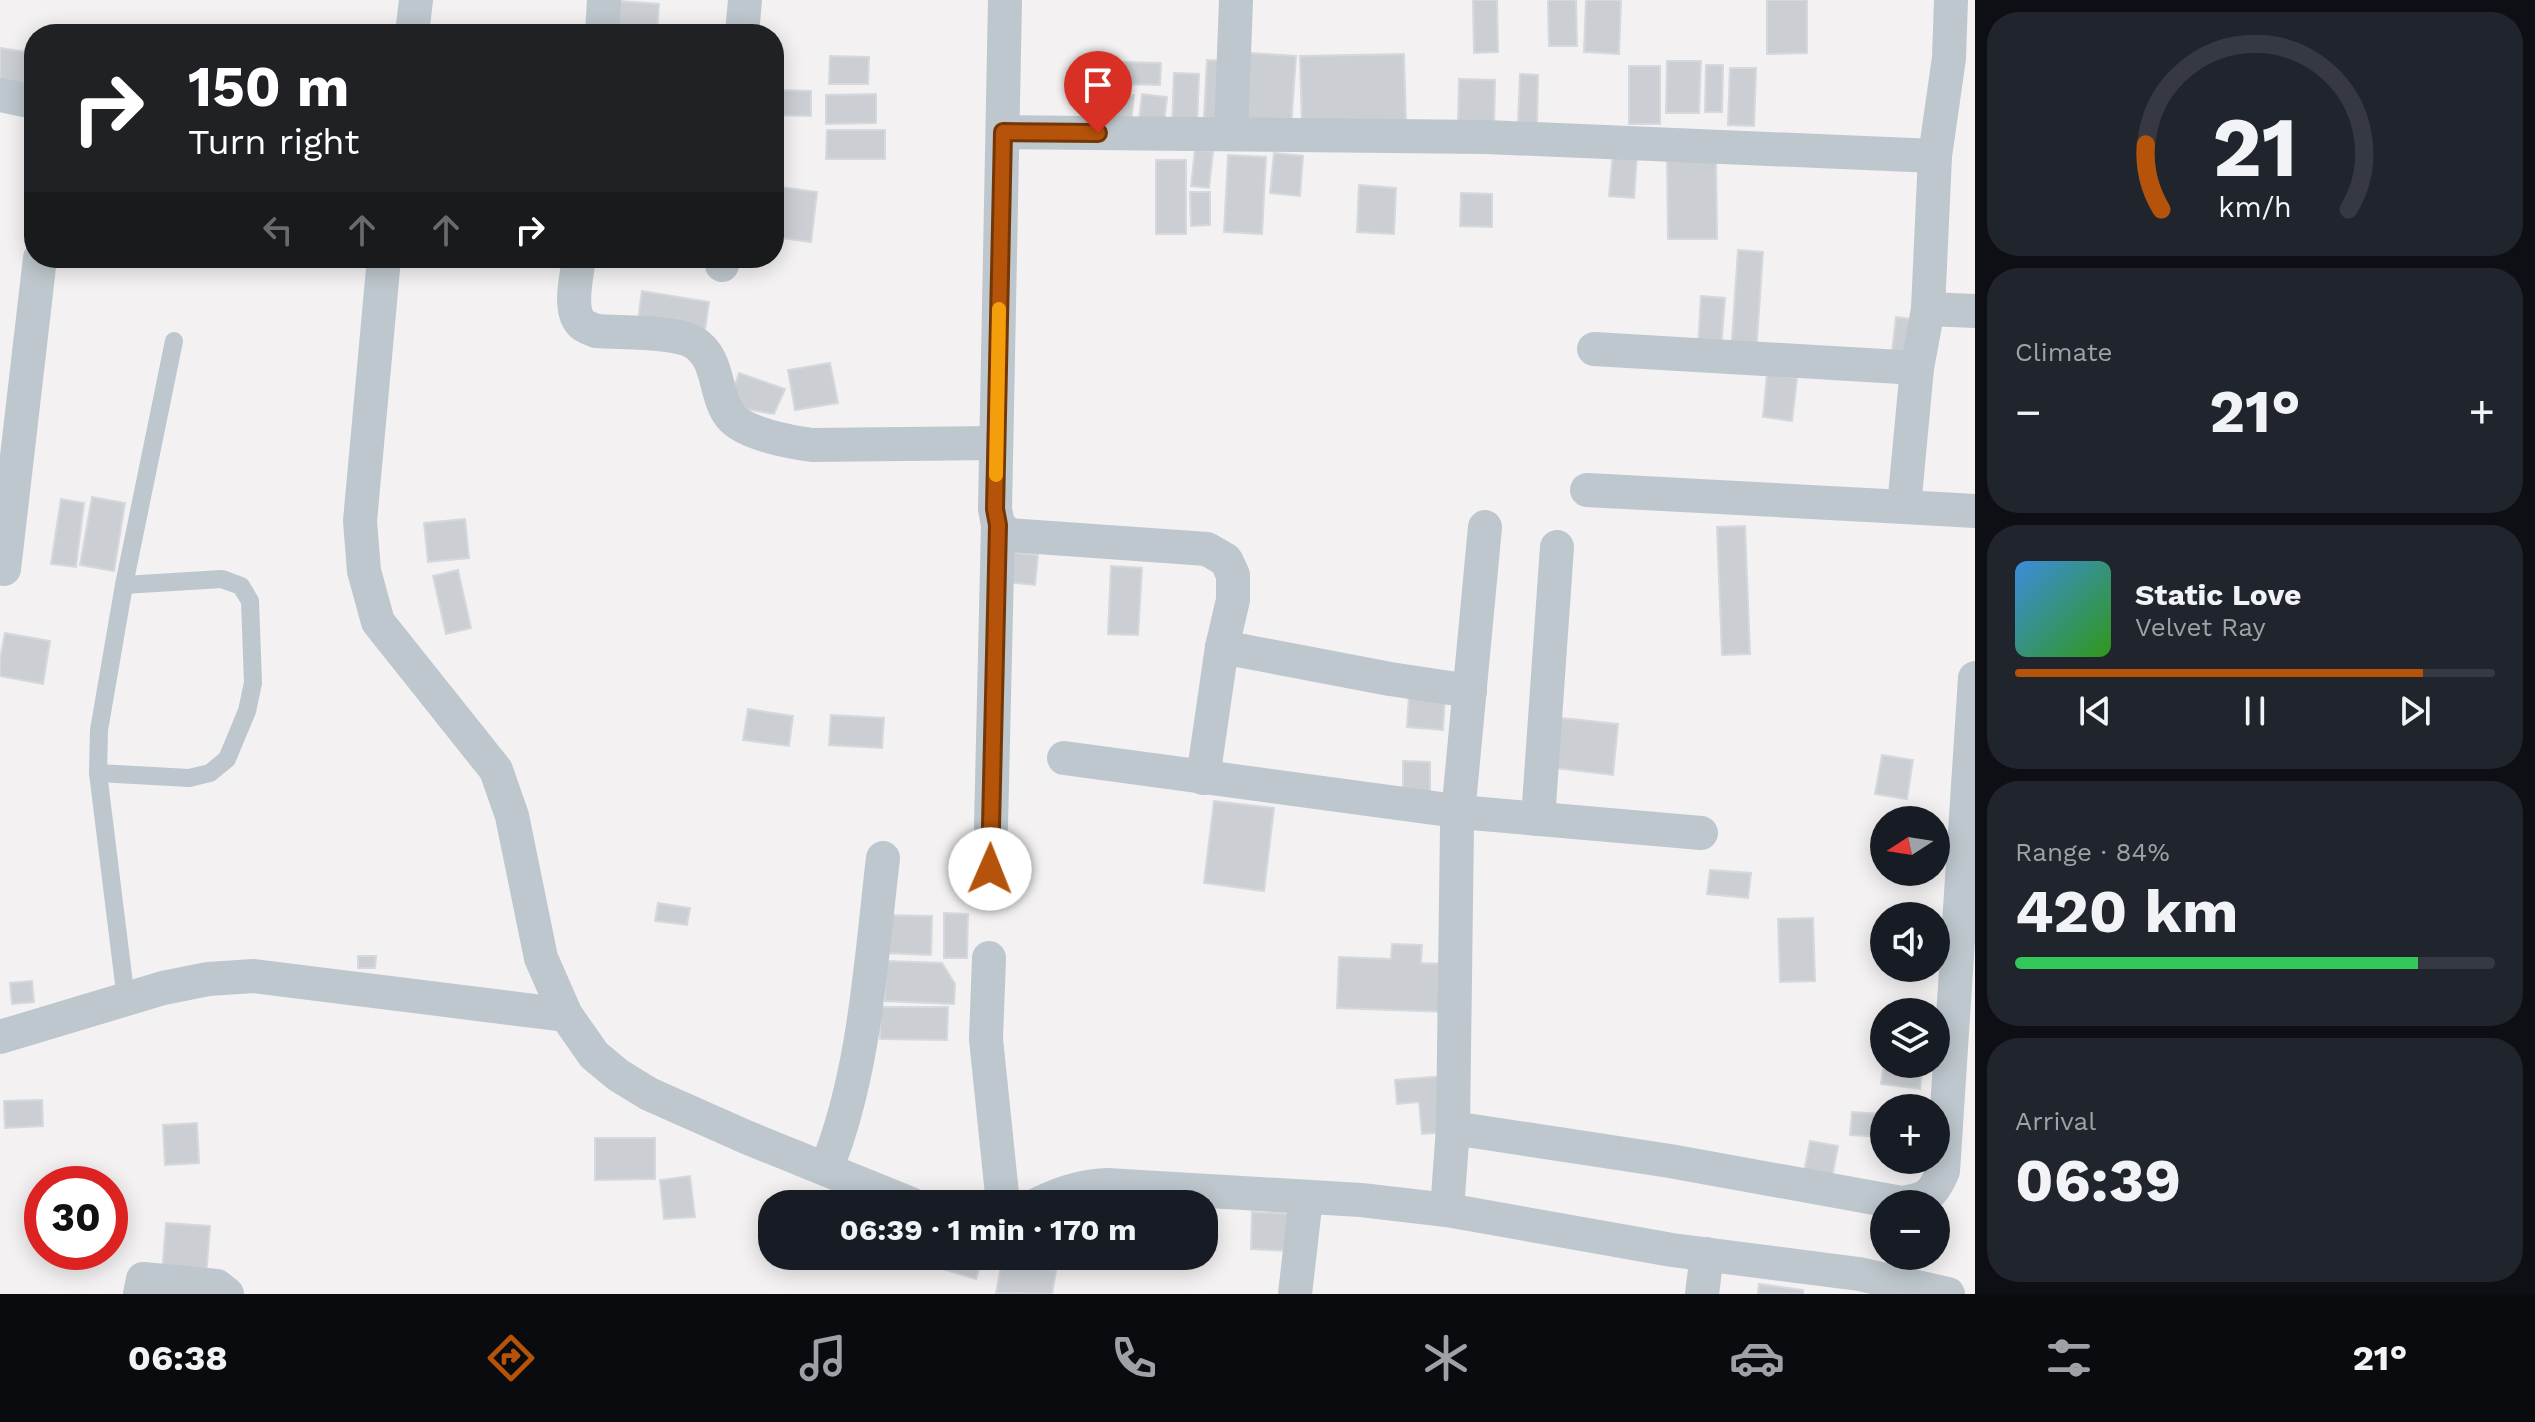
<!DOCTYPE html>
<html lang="en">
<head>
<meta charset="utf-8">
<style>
	:root { --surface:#171b24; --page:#20242c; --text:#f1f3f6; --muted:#9ea1a6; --line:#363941; --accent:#b45309 }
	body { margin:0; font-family:"Work Sans",sans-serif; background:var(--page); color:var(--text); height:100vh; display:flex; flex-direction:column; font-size:30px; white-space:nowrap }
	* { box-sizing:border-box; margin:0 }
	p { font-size:26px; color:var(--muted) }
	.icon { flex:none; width:44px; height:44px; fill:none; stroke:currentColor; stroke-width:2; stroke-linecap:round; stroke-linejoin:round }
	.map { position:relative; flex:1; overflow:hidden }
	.sheet { display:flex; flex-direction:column; gap:12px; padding:12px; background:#0d0f14; width:560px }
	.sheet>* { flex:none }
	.hud { position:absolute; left:24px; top:24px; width:760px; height:244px; border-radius:32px; box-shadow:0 4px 20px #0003; background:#202124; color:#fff; overflow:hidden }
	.needle { width:52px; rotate:258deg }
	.controls { position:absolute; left:1870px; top:806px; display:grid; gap:16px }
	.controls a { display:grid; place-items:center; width:80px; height:80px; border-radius:50%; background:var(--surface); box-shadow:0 4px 20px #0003; font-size:40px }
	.speed { position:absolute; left:24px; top:1166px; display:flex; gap:16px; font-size:40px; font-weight:700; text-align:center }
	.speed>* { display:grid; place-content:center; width:104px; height:104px; border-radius:50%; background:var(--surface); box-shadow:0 4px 20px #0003; line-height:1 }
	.speed .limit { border:12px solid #d22; background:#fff; color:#111 }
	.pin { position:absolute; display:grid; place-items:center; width:68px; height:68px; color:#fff; margin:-82px -34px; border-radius:50% 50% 50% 0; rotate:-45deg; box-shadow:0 0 8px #0007 }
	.pin .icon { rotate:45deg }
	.me { position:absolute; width:88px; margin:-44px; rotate:1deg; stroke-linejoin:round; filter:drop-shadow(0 0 6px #0008) }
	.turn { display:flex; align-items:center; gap:28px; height:168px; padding:0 32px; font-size:36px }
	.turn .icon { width:104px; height:104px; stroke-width:2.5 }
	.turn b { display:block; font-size:56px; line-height:68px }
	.lanes { display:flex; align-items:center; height:76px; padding:0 32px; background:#0003; justify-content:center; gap:40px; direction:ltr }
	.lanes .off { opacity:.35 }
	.big { font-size:60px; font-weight:700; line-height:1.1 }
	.sheet .widget { flex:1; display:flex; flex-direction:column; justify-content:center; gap:12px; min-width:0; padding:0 28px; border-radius:32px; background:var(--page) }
	.sheet .dial { align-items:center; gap:0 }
	.dial svg { height:208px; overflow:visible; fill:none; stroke:var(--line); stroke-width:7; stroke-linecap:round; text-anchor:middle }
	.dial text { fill:var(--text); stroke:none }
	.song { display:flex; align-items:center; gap:24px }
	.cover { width:96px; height:96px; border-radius:12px; background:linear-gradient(135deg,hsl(210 70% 55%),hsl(110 70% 35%)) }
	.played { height:8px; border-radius:4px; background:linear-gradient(90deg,var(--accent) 85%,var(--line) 85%) }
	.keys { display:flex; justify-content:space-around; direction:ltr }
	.heat { display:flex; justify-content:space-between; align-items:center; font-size:44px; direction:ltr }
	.charge { height:12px; border-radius:6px; background:linear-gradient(90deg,#34c759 84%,var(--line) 0) }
	.trip { position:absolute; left:758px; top:1190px; width:460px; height:80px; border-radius:32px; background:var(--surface); box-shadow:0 4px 20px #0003; font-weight:700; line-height:80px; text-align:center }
	.tab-bar { display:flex; height:128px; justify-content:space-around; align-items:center; background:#090b0e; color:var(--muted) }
	.tab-bar .icon { width:56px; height:56px }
	.tab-bar .current { color:var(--accent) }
	.tab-bar b { font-size:36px; color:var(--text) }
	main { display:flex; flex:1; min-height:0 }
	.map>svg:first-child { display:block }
	.building { fill:#cbcfd3; stroke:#d5d8dc; stroke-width:2 }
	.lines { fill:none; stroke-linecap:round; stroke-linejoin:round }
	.service { stroke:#bdc7cd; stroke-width:18 }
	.minor { stroke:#bdc7cd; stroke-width:34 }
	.route-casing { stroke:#753606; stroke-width:20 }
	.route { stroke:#b45309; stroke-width:14 }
	.slow { stroke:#f59e0b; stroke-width:14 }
</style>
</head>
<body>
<main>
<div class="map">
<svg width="1975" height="1294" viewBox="0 0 1975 1294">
	<rect width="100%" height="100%" fill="#f3f1f2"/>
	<!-- building -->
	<g class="building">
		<path d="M1473 0H1497L1498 52 1474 53Z"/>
		<path d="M1548 0H1576L1577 46H1549Z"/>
		<path d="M1586 0H1621L1619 54 1584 52Z"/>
		<path d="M1767 0H1807V53L1767 54Z"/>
		<path d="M619 1 659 4 657 34H617Z"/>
		<path d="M0 48 34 53V86L0 81Z"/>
		<path d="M1236 52 1296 56 1291 128 1232 124Z"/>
		<path d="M1404 54 1406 124 1302 126 1300 56Z"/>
		<path d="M830 56 869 57 868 84H829Z"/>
		<path d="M1207 60 1229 61 1227 119 1204 118Z"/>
		<path d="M1667 61H1701L1699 113H1666Z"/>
		<path d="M1124 62 1161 63 1160 85 1123 84Z"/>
		<path d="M1706 65H1723L1722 112H1705Z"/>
		<rect x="1629" y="66" width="31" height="58"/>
		<path d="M1730 68H1756L1754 126 1728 125Z"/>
		<path d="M1174 73 1199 74 1197 127 1172 126Z"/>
		<path d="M1520 74 1538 75 1537 123H1518Z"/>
		<path d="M1459 79 1495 80 1494 125 1458 124Z"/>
		<path d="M774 90 811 91V116L774 115Z"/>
		<path d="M876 94V123L826 124V95Z"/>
		<path d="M1114 94 1134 95 1131 124 1112 122Z"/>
		<path d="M1142 94 1167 97 1164 123 1139 121Z"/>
		<path d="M827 130H885V159H826Z"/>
		<path d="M1195 150 1213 152 1209 188 1191 186Z"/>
		<path d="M1274 153 1303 156 1300 196 1270 193Z"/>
		<path d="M1613 153 1637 155 1634 198 1609 196Z"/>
		<path d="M1228 155 1266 157 1262 234 1224 232Z"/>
		<path d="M1716 156 1717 239H1668L1667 157Z"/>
		<rect x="1156" y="160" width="30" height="74"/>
		<path d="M1359 185 1396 188 1394 234 1357 232Z"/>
		<path d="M780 187 817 192 811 242 774 237Z"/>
		<path d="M1190 192H1210V225L1191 226Z"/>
		<path d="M1461 193 1492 194V227L1460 226Z"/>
		<path d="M1738 250 1763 252 1756 354 1731 353Z"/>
		<path d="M112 258H140L139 266 112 263Z"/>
		<path d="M642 291 709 302 705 330 638 320Z"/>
		<path d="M1701 296 1725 298 1721 349 1698 347Z"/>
		<path d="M1896 317 1912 319 1907 363 1891 361Z"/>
		<path d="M830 363 838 403 795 410 788 370Z"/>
		<path d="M739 373 785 389 774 414 728 406Z"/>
		<path d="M1767 374 1797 378 1792 421 1763 417Z"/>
		<path d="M92 497 125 503 114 571 80 565Z"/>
		<path d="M61 499 84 503 76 567 51 564Z"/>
		<path d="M465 519 469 558 428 562 424 523Z"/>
		<path d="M1745 526 1750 654 1722 655 1717 527Z"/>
		<path d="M1009 552 1038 555 1035 585 1007 582Z"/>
		<path d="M1111 566 1142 568 1138 635 1108 634Z"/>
		<path d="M458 570 471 628 446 634 433 576Z"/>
		<path d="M5 633 50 641 43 684 0 676V659Z"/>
		<path d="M1409 695 1445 697 1443 730 1407 727Z"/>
		<path d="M748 709 793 716 789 746 743 740Z"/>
		<path d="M831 715 884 718 882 748 829 745Z"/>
		<path d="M1552 717 1618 724 1613 775 1546 767Z"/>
		<path d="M1882 755 1913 760 1907 799 1875 794Z"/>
		<path d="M1403 761 1430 762V796L1403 795Z"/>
		<path d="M1214 801 1274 808 1264 891 1204 883Z"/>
		<path d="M1710 870 1751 873 1748 898 1707 894Z"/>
		<path d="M658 903 690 908 687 925 655 921Z"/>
		<path d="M944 913 968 914 967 958H944Z"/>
		<path d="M886 915 932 916 931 955 885 953Z"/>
		<path d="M1813 918 1815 981 1780 982 1778 919Z"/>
		<path d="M1392 944 1422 945 1421 963 1448 964 1446 1012 1337 1008 1339 957 1391 959Z"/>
		<path d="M358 956H376L375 968H358Z"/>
		<path d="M886 961 942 963 955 984 954 1004 885 1001Z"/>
		<path d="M32 981 34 1002 12 1004 10 983Z"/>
		<path d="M880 1007H948L947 1040 880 1039Z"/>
		<path d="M1884 1063 1923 1064 1920 1089 1881 1084Z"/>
		<path d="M1444 1076 1449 1132 1422 1134 1419 1102 1397 1104 1395 1080Z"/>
		<path d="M42 1100 43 1126 5 1128 4 1101Z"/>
		<path d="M1852 1112 1884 1114 1883 1137 1850 1135Z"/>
		<path d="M197 1123 199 1163 165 1165 163 1125Z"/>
		<path d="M595 1138H655V1179L595 1180Z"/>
		<path d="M1810 1141 1838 1146 1831 1183 1803 1177Z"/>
		<path d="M690 1176 695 1217 664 1219 660 1180Z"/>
		<path d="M1252 1212 1294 1214 1292 1251 1251 1249Z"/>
		<path d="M166 1223 210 1226 206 1277 162 1273Z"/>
		<path d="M899 1256H983L976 1279Z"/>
		<path d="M1002 1261 1056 1271 1052 1294 996 1293Z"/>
		<path d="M1759 1284 1803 1290V1294H1758Z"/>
	</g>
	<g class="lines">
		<!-- service -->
		<g class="service">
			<path d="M98 773 189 778 210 773 227 759 247 711 253 683 250 601 241 586 222 579 124 585"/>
			<path d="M126 1000 98 773 99 730 124 585 174 341"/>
		</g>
		<!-- minor -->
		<g class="minor">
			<path d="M1005 0 995 509 998 525 1009 535 1207 549 1226 560 1233 575V600L1222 647 1203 778"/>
			<path d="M1951 0 1949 58 1935 156 1928 309 1917 368 1904 507 1975 511"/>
			<path d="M412 34 416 0"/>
			<path d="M602 34 604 0"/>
			<path d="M742 34 745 0"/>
			<path d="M0 95 34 102"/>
			<path d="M1003 132 1486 137 1935 156"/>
			<path d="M1231 134 1236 0"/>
			<path d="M579 258C577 276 567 312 583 325 585 327 594 330 596 331 620 333 674 331 693 342 721 358 713 395 731 417 745 434 791 442 812 445L996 443"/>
			<path d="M721 258 722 265"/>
			<path d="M1928 309 1975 311"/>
			<path d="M1594 349 1917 368"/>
			<path d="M1587 490 1904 507"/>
			<path d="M0 568 4 569 40 258"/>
			<path d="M1222 647 1390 679 1470 691"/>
			<path d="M1064 758 1471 813 1701 833"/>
			<path d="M1538 819 1557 547"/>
			<path d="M990 869 998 525"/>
			<path d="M989 958 986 1039 1003 1204"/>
			<path d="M566 1015 594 1055 618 1075 649 1094 746 1137 911 1204"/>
			<path d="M0 1037 163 988 208 979 254 976 566 1015 541 958 512 816 496 770 378 622 364 571 360 521 384 258"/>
			<path d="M1453 1128 1670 1161 1902 1203C1927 1199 1933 1195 1943 1171L1975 678"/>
			<path d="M826 1169C865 1074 871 959 883 858"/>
			<path d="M1038 1204C1061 1193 1081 1186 1107 1185L1361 1200 1447 1210 1672 1250 1859 1274 1948 1294"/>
			<path d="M1447 1210 1453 1128 1457 825 1485 527"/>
			<path d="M140 1294 143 1279 217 1286 227 1294"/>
			<path d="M1295 1294 1306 1198"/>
			<path d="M1702 1294 1707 1254"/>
		</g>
	</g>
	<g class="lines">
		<defs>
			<path id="route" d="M990 869 998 525 995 509 1003 132 1098 133"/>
		</defs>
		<!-- route casing -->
		<use href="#route" class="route-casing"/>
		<!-- route -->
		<use href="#route" class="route"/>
		<!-- slow -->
		<path class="slow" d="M996 475 999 309"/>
	</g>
</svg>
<div class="controls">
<a><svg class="needle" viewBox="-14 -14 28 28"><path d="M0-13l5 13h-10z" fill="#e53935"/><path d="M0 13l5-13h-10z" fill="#9ea1a6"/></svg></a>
<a><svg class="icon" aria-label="sound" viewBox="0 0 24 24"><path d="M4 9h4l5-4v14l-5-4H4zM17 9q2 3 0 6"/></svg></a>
<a><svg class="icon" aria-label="layers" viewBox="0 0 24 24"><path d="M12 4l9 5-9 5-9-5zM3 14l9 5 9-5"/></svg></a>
<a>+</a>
<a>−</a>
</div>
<div class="speed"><div class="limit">30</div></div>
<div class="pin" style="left:1098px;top:133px;background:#d93025"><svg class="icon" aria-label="arrive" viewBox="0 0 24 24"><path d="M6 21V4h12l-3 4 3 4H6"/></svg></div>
<svg class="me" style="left:990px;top:869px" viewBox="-20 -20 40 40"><circle r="19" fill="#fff"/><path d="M0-13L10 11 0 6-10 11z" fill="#b45309"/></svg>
<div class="trip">06:39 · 1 min · 170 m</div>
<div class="hud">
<div class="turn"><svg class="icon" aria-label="right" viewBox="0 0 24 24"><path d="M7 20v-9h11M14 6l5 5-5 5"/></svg><div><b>150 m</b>Turn right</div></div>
<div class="lanes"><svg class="icon off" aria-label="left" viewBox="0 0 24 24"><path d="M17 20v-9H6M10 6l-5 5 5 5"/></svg><svg class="icon off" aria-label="ahead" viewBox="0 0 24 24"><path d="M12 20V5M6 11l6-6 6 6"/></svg><svg class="icon off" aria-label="ahead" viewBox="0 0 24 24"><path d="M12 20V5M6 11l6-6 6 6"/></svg><svg class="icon" aria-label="right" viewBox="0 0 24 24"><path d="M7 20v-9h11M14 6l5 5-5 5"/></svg></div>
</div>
</div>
<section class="sheet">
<div class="widget dial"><svg viewBox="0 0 100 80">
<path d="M14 69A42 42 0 1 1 86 69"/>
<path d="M14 69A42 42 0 0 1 8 44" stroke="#b45309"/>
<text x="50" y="56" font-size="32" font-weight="700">21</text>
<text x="50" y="72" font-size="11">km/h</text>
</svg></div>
<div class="widget"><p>Climate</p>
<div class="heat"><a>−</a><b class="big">21°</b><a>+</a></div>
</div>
<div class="widget">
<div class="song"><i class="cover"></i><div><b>Static Love</b><p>Velvet Ray</p></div></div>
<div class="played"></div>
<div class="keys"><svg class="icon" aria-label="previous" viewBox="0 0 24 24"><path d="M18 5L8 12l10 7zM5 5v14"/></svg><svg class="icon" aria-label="pause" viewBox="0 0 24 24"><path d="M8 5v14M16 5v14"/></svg><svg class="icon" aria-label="next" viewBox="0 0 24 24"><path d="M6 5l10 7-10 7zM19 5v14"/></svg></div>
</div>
<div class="widget"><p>Range · 84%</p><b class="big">420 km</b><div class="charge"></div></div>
<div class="widget"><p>Arrival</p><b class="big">06:39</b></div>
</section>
</main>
<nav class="tab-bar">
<b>06:38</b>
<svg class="icon current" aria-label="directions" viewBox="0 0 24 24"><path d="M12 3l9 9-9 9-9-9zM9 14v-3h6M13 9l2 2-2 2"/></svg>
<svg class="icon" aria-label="music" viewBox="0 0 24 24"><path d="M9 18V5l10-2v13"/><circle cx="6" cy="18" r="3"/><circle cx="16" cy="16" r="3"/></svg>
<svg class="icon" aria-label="phone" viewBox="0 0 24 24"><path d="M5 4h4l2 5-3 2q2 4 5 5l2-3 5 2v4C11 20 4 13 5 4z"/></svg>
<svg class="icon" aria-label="climate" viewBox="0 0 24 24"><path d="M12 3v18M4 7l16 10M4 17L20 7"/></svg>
<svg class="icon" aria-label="car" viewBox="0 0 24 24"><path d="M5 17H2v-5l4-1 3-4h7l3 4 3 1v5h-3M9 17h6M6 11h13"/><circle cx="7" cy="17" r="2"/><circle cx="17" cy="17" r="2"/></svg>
<svg class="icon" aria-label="filters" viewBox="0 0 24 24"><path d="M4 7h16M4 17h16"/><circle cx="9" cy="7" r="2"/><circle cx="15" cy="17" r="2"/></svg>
<b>21°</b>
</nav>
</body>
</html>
